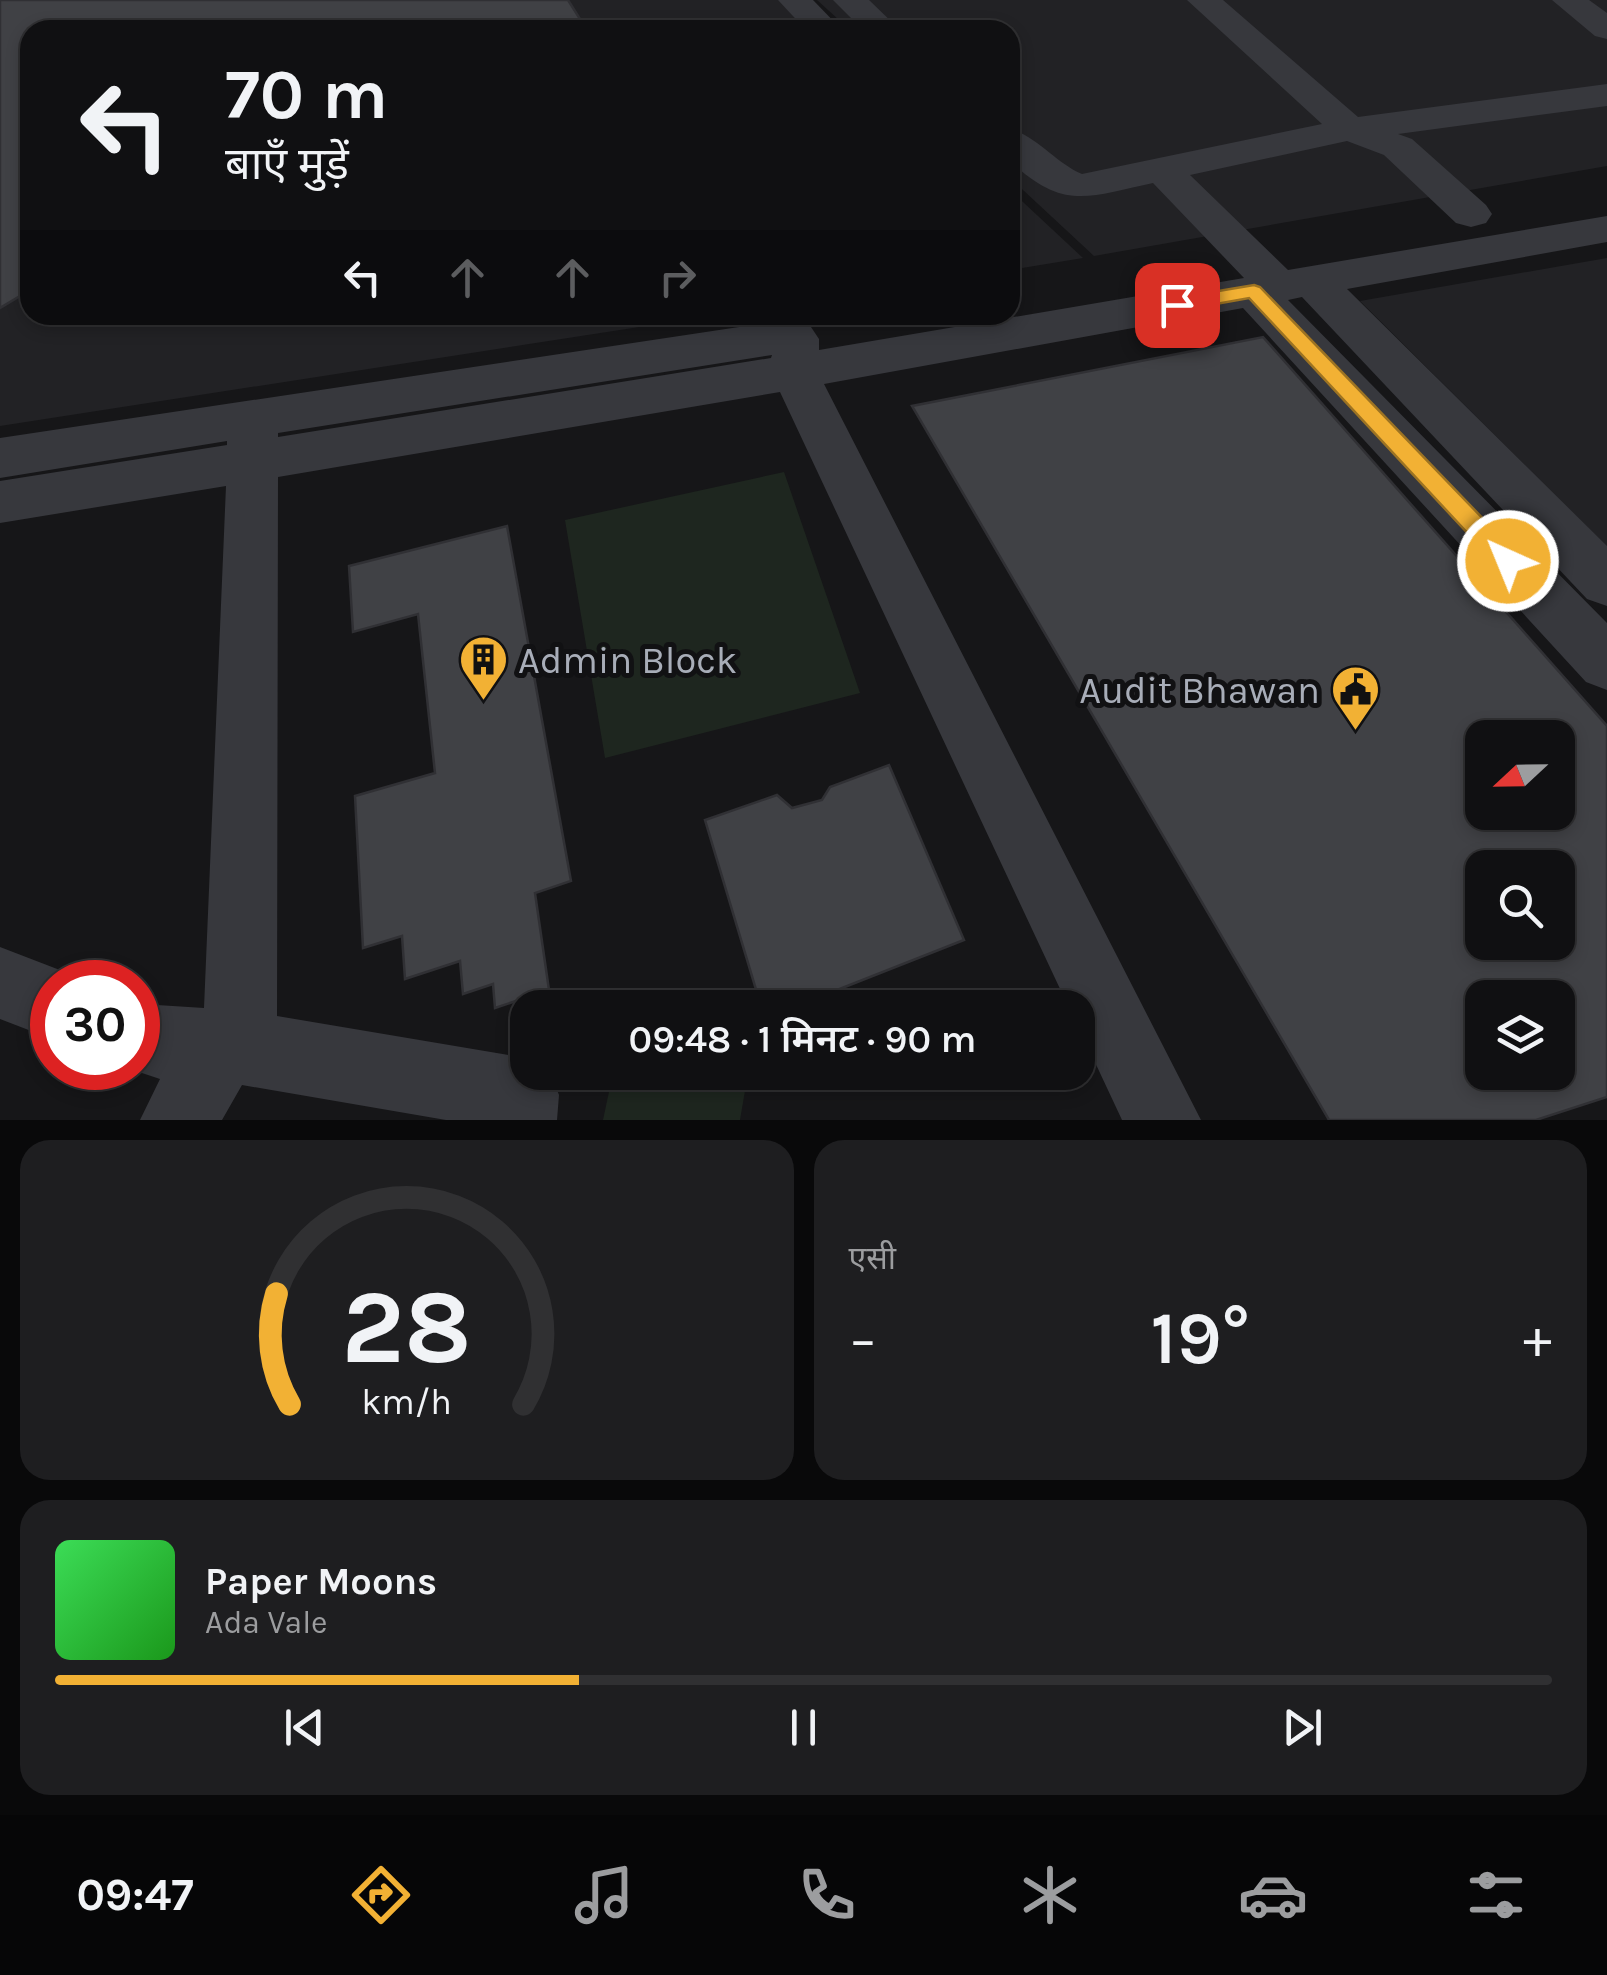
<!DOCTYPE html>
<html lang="hi">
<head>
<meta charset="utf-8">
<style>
	:root { --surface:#101012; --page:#1e1e20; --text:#f1f3f6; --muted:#9c9d9f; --line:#303032; --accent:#f2b134 }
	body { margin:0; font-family:Karla,"Noto Sans Devanagari",sans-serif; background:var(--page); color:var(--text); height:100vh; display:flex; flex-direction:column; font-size:38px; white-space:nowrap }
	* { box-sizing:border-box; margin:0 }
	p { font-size:32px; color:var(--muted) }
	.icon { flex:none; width:55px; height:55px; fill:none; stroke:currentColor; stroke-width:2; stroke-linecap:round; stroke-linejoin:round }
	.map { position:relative; height:1120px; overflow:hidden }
	.side { display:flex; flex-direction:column; gap:20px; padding:20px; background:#09090a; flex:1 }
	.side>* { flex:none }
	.top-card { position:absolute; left:20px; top:20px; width:1000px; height:305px; border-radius:30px; box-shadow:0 5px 15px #0003,0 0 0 2px var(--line); background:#101012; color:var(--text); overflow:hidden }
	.needle { width:65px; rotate:248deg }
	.tools { position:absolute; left:1465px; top:720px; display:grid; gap:20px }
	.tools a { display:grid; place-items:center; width:110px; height:110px; border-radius:20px; background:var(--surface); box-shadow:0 5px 15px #0003,0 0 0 2px var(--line); font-size:50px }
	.speed { position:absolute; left:30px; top:960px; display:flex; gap:20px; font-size:50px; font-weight:700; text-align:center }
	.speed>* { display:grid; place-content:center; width:130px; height:130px; border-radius:50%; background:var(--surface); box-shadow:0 5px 15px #0003,0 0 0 2px var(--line); line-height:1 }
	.speed .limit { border:15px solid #d22; background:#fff; color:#111 }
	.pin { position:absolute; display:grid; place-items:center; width:85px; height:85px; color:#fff; margin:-42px; border-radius:20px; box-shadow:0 5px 15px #0006 }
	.me { position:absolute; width:110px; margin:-55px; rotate:316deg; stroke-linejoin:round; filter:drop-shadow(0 0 8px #0008) }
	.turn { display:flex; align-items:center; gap:35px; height:210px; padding:0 40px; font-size:45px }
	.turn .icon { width:130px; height:130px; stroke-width:2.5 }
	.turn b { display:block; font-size:70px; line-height:85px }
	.lanes { display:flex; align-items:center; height:95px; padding:0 40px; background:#0003; justify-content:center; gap:50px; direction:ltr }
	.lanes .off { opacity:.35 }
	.big { font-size:75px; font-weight:600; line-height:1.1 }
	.side .tile { flex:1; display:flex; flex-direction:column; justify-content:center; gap:15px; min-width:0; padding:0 35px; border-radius:30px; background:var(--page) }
	.side .dial { align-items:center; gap:0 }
	.dial svg { height:260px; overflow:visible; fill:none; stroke:var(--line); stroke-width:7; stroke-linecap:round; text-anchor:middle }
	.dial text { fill:var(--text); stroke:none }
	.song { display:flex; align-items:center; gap:30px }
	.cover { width:120px; height:120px; border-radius:15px; background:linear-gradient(135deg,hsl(130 70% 55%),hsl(120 70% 35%)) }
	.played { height:10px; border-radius:5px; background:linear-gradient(90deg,var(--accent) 35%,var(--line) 35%) }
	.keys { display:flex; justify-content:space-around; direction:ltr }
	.heat { display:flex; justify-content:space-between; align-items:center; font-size:55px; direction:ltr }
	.side .tiles { flex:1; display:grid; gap:20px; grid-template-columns:1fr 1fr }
	.tile:last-child { grid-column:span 2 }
	.trip { position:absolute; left:510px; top:990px; width:585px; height:100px; border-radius:30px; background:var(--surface); box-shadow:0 5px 15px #0003,0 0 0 2px var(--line); font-weight:600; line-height:100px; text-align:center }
	.dock { display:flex; height:160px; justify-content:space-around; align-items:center; background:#060607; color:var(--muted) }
	.dock .icon { width:70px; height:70px }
	.dock .active { color:var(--accent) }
	.dock b { font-size:45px; color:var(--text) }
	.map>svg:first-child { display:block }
	.built { fill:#222225 }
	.green { fill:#1e261f }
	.building { fill:#404145; stroke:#303034; stroke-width:2.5; fill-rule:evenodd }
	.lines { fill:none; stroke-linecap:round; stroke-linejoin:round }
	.minor { fill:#37383d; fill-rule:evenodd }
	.route { fill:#f2b134; stroke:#9d7322; stroke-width:2.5 }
	.labels { text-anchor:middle; stroke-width:10; stroke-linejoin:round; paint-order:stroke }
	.poi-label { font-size:38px; fill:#a8adb8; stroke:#111113; text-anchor:start }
</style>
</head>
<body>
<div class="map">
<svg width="1607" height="1120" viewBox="0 0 1607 1120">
	<rect width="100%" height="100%" fill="#161618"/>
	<!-- built -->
	<g class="built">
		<path d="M0 0H807L839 30H30V315H717L0 426Z"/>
		<path d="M817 0H1607V166L1094 256 1010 178V30H850Z"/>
		<path d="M1010 190 1083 258 1010 270Z"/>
		<path d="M1607 258V547L1360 301Z"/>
	</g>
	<!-- green -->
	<g class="green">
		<path d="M784 472 860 693 605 758 565 520Z"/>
		<path d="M613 1073H748L740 1120H603Z"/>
	</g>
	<!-- building -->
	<g class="building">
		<path d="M0 0H568L587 30H30V290L0 308Z"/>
		<path d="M1263 337 1607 726V1097L1536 1120H1329L912 406ZM1482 738H1558V812H1482ZM1482 868H1558V942H1482ZM1482 998H1558V1072H1482Z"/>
		<path d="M507 526 571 881 535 893 549 990 495 1008 493 984 463 994 460 961 405 979 402 936 363 948 355 796 435 773 418 614 353 632 349 566Z"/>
		<path d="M889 765 964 940 794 1007 791 995 761 1006 705 820 777 795 792 808 822 800 830 787Z"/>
	</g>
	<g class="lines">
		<!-- minor -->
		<g class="minor">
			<path d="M778 0H813L842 30H806Z"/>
			<path d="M833 0H869L900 30H863Z"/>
			<path d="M1187 0H1223L1358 117 1607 84V106L1398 134 1412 139 1486 205 1492 214 1486 223 1471 227 1456 223 1384 155 1347 141 1190 175 1288 270 1607 216V242L1347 289 1607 546V606L1587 599 1302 297 1288 300 1607 623V690L1586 682 1243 308 824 384 1201 1120H1122L1078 1026V1008H1069L780 392 278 477 277 1016 521 1057 528 1060V1072H550L559 1095 557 1120H446L242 1085 222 1120H140L160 1079 127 1068H138V998L157 1005 204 1008 226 486 0 523V481L227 445V441L0 478V438L793 319 809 324 819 339V350L1244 278 1153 183C1087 197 1064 211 1010 161V129C1037 136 1056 163 1082 174L1322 124ZM772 355 771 358 278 437V433Z"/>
			<path d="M1552 0H1589L1607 13V39L1595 36Z"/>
			<path d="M0 947 78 977 80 982H52V1039L0 1019Z"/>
		</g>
	</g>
	<!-- route -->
	<path class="route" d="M1254 285 1260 287 1517 554 1520 561 1517 568H1500L1249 298 1177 311 1167 305 1177 298Z"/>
	<!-- icons -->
	<defs>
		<symbol id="building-pin" viewBox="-11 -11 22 30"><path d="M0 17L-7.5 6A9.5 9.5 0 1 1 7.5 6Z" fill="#f2b134" stroke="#111113"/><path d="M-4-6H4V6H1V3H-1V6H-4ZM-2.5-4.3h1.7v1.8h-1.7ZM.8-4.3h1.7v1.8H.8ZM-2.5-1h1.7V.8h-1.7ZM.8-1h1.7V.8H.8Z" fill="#111"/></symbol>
		<symbol id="civic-pin" viewBox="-11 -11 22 30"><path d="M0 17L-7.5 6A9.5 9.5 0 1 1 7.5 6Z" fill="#f2b134" stroke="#111113"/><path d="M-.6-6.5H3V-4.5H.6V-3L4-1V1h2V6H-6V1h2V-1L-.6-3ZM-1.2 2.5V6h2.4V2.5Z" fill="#111"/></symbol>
	</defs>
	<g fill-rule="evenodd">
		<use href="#building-pin" x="456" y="632" width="55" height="75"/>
		<use href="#civic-pin" x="1328" y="662" width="55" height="75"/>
	</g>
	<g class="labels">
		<!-- poi labels -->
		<g class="poi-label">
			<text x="518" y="673">Admin Block</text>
			<text x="1320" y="703" text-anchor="end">Audit Bhawan</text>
		</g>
	</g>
</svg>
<div class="tools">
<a><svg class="needle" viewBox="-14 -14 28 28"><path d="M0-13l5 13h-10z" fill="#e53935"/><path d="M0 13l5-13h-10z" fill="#9c9d9f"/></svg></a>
<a><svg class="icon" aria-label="search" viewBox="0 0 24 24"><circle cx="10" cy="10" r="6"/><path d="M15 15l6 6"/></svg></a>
<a><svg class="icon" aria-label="layers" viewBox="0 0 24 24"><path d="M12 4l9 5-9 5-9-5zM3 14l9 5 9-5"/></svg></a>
</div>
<div class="speed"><div class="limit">30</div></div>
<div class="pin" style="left:1177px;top:305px;background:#d93025"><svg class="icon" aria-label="arrive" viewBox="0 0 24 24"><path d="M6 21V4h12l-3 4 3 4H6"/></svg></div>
<svg class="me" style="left:1508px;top:561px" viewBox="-20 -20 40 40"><circle r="17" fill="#f2b134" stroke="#fff" stroke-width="3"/><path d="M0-11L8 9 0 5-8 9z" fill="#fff"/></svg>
<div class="trip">09:48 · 1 मिनट · 90 m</div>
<div class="top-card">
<div class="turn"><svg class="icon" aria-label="left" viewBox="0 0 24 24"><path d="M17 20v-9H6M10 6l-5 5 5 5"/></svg><div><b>70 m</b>बाएँ मुड़ें</div></div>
<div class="lanes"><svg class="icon" aria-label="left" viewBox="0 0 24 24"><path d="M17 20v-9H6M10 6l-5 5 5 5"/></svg><svg class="icon off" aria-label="ahead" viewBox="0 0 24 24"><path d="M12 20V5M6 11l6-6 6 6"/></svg><svg class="icon off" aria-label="ahead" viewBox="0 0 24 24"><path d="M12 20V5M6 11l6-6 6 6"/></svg><svg class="icon off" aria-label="right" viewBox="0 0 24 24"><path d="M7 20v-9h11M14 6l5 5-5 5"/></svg></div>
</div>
</div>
<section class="side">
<div class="tiles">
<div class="tile dial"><svg viewBox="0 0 100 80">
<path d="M14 69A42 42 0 1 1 86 69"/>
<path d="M14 69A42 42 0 0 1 10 35" stroke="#f2b134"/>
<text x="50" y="56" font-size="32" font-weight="700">28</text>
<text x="50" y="72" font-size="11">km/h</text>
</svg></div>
<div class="tile"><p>एसी</p>
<div class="heat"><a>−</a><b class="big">19°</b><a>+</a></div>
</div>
<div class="tile">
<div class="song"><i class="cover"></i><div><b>Paper Moons</b><p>Ada Vale</p></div></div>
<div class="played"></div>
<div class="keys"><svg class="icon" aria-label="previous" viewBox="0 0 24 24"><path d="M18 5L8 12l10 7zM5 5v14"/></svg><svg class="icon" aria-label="pause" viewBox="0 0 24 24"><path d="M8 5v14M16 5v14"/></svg><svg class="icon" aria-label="next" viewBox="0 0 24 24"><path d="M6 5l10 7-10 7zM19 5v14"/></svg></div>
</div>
</div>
</section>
<nav class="dock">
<b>09:47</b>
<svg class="icon active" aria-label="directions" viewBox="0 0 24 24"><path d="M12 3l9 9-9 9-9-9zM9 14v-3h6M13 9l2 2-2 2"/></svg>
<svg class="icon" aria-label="music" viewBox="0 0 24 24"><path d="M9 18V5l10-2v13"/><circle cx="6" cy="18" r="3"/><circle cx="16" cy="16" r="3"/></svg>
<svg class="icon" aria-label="phone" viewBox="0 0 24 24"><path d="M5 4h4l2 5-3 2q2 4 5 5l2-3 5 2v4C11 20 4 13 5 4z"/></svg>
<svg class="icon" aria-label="climate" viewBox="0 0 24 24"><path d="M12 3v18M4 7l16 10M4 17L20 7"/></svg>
<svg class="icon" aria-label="car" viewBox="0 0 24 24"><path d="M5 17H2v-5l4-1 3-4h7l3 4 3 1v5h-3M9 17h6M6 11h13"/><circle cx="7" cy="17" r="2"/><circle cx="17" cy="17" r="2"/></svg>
<svg class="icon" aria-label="filters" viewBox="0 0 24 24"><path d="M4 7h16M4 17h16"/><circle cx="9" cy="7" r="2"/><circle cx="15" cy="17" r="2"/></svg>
</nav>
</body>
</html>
